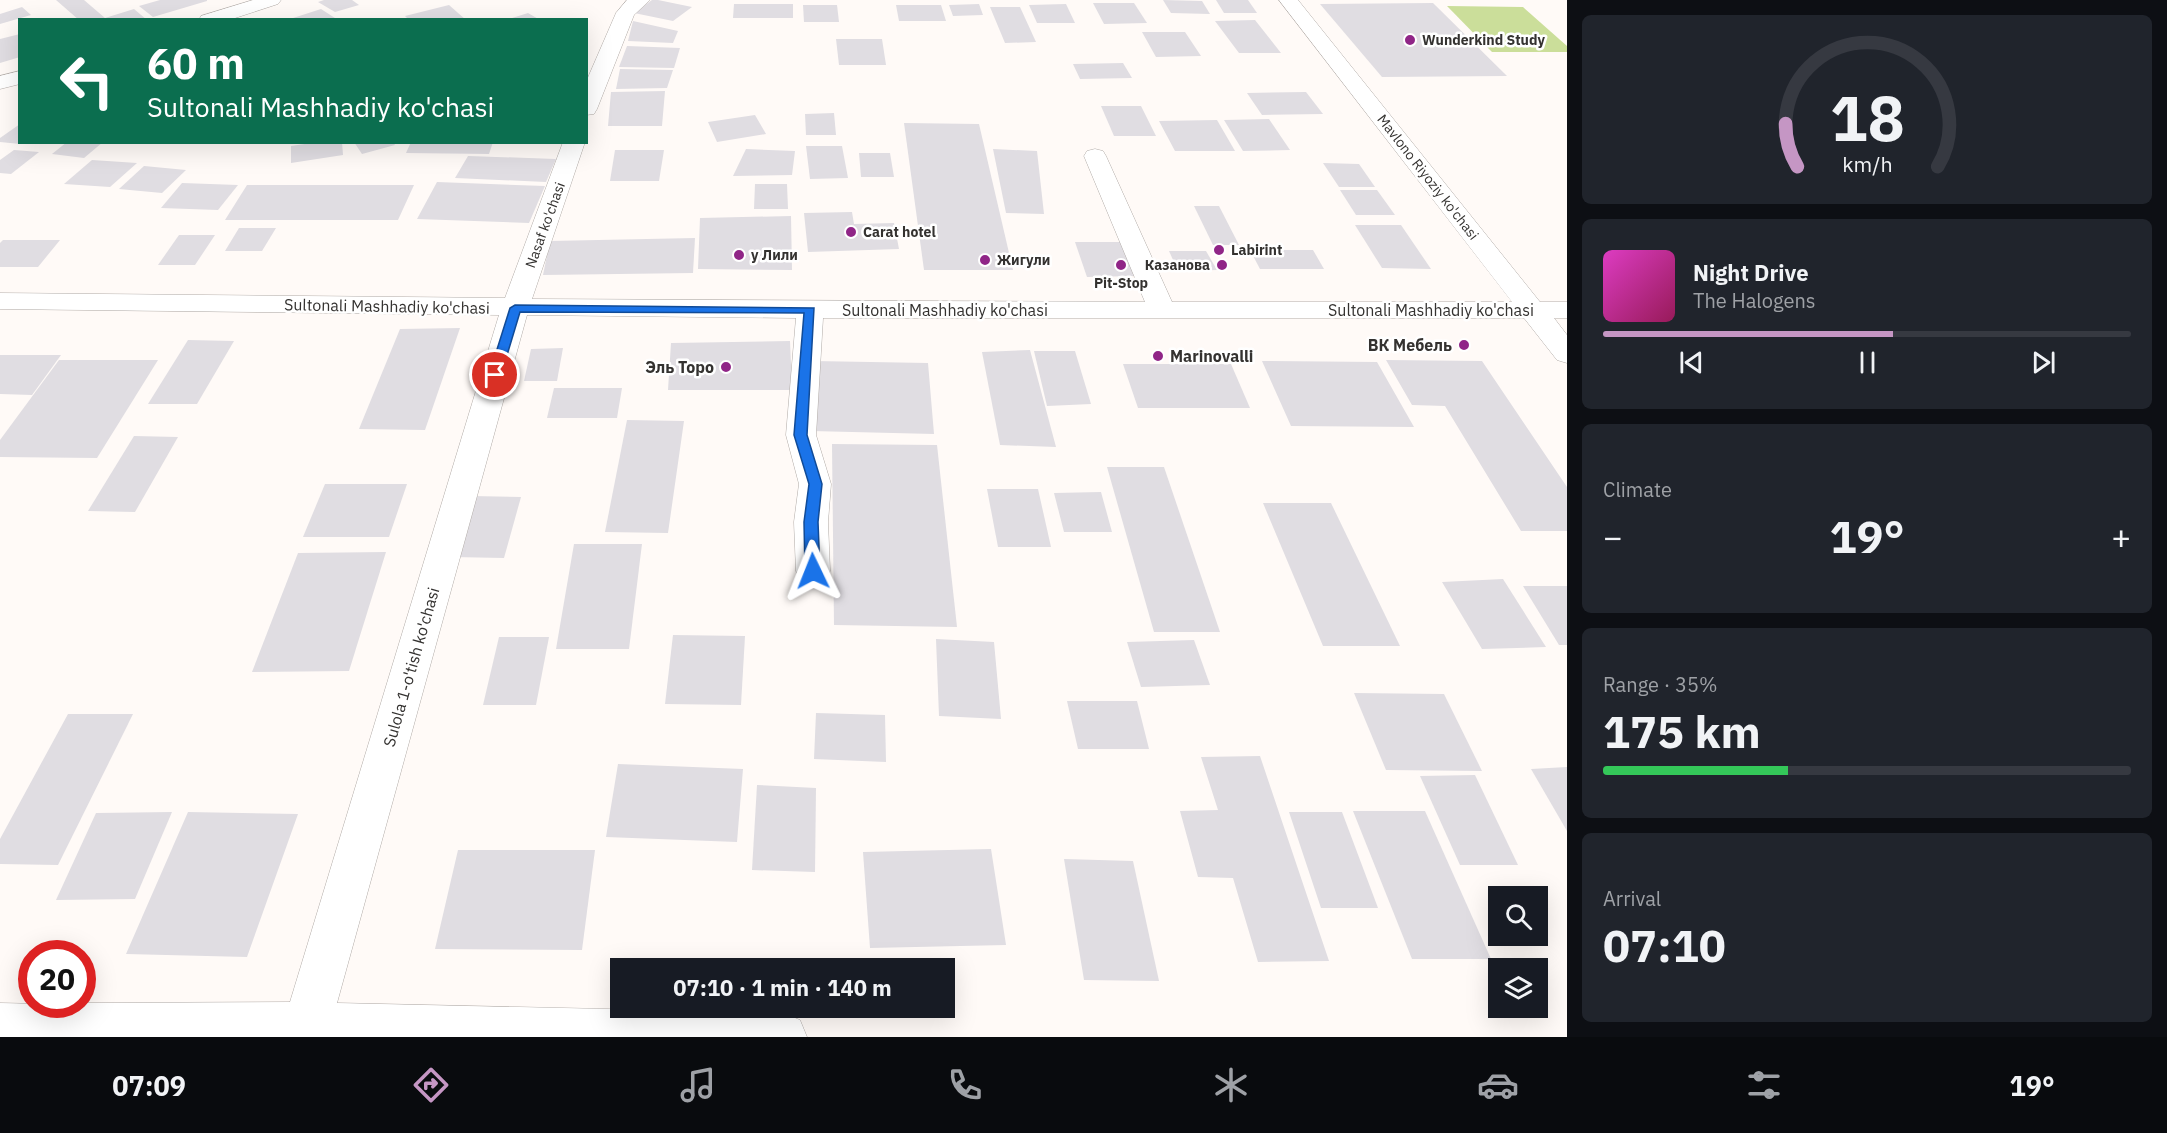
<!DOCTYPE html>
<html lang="en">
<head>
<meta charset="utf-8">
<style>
	:root { --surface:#171b24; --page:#20242c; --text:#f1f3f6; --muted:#9ea1a6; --line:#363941; --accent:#c596c4 }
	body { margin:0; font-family:"IBM Plex Sans",sans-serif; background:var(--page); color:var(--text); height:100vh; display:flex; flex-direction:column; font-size:22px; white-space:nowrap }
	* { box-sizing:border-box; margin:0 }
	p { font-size:20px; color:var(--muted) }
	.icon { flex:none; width:33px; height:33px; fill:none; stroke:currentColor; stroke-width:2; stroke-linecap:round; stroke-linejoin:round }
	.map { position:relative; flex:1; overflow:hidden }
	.drawer { display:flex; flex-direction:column; gap:15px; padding:15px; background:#0d0f14; width:600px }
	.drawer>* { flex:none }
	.banner { position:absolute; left:18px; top:18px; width:570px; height:126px; border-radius:0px; box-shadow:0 6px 24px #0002; background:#0b6e4f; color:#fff; overflow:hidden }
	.tools { position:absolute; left:1488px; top:886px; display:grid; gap:12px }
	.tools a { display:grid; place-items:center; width:60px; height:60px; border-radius:0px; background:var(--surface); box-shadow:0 6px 24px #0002; font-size:30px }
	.speed { position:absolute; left:18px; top:940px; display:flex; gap:12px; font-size:30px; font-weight:700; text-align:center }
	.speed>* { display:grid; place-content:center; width:78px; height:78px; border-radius:50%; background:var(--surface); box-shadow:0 6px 24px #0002; line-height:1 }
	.speed .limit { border:9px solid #d22; background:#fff; color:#111 }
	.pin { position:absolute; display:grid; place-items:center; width:51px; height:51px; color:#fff; margin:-26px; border:3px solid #fff; border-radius:50%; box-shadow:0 2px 6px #0007 }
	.me { position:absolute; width:66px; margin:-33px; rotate:358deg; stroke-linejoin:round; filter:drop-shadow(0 0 4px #0008) }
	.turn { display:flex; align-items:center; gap:21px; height:126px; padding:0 30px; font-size:27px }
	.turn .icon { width:78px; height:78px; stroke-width:2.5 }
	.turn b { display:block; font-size:42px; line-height:51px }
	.big { font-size:45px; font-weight:800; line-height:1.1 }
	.drawer .card { flex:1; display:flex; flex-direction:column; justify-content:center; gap:9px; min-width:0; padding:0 21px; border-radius:9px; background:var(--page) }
	.drawer .dial { align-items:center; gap:0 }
	.dial svg { height:156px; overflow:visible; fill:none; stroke:var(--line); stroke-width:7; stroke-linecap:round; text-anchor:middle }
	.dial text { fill:var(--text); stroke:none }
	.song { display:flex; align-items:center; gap:18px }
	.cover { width:72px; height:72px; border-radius:9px; background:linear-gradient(135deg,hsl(310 70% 55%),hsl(330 70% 35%)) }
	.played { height:6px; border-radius:3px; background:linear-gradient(90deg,var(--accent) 55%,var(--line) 55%) }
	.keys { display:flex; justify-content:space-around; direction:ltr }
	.heat { display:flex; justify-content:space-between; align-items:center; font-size:33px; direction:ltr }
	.charge { height:9px; border-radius:4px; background:linear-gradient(90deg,#34c759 35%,var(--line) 0) }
	.trip { position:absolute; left:610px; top:958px; width:345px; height:60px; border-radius:0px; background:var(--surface); box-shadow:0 6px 24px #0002; font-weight:800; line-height:60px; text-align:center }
	.tabs { display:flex; height:96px; justify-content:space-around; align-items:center; background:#090b0e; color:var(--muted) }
	.tabs .icon { width:42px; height:42px }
	.tabs .on { color:var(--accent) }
	.tabs b { font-size:27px; color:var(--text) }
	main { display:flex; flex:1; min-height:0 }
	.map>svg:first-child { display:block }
	.green { fill:#cbde9a }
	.building { fill:#e0dde2 }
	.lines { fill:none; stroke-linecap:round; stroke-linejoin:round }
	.minor-casing { stroke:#b1aba7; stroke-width:1 }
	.minor { fill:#fff; fill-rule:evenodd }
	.route { fill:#1a73e8; stroke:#114b97; stroke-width:1.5 }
	.poi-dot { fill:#902587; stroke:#fff; stroke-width:2 }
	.labels { text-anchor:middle; stroke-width:5; stroke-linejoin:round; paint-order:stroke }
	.far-poi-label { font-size:14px; font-weight:bold; fill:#343230; stroke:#fff; text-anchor:start }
	.far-street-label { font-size:14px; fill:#343230; stroke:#fff }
	.street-label { font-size:16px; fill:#343230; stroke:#fff }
	.poi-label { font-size:16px; font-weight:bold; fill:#343230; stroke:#fff; text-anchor:end }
</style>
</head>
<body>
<main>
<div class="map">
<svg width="1567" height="1037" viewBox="0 0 1567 1037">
	<rect width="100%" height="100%" fill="#fffaf7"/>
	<!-- green -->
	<path class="green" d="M1447 6 1523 7 1567 46V52H1492Z"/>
	<!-- building -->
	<g class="building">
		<path d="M56 0H84L105 18 134 9 147 20H79Z"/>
		<path d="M160 0H207V1L153 17 139 6Z"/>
		<path d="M324 0H352L359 5 335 12 318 2Z"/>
		<path d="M652 0H658L692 7 673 21 634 13Z"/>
		<path d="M1163 0 1202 1 1210 14 1171 13Z"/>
		<path d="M1216 0H1248L1257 13H1224Z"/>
		<path d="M1093 3H1134L1147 23 1104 24Z"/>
		<path d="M1433 3 1507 76 1382 77 1320 4Z"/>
		<path d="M734 4H793V18H733Z"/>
		<path d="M979 4 983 15 953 16 949 5Z"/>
		<path d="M1066 4 1075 23H1037L1029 5Z"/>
		<path d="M449 5 466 20H409L405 16Z"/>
		<path d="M803 5H837L839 22H804Z"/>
		<path d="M896 5H941L946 21H899Z"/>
		<path d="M22 7 31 15 0 24V14Z"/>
		<path d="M990 7H1020L1036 42 1005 43Z"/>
		<path d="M321 9 338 20H290V19Z"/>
		<path d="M528 13 540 20H509V19Z"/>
		<path d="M1255 20 1281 53H1239L1215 21Z"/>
		<path d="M633 21 678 31 673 43 628 41Z"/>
		<path d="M1142 32H1185L1201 56 1156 57Z"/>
		<path d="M20 34V57L0 63V39Z"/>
		<path d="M836 39H882L886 65H839Z"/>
		<path d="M627 46 680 48 674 68 619 67Z"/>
		<path d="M1123 63 1132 78 1080 79 1073 64Z"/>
		<path d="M620 69 673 70 667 88 616 89Z"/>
		<path d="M665 91 662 126H608L611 92Z"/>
		<path d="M1306 92 1323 114 1262 115 1247 93Z"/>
		<path d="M1101 106H1141L1156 136H1114Z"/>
		<path d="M834 113 836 135H806L805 114Z"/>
		<path d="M755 115 766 134 717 142 708 122Z"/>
		<path d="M1269 119 1290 150 1243 151 1224 120Z"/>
		<path d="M1217 120 1235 151H1175L1159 121Z"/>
		<path d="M904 123 979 124 1013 270H924Z"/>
		<path d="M20 124V144L0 142V138Z"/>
		<path d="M67 142H103L84 158 52 154Z"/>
		<path d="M318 142H342L343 155 291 163V146Z"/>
		<path d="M354 142H393L395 145 362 154Z"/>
		<path d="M411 142H493L489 154 406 153Z"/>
		<path d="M806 146H842L848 178 810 179Z"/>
		<path d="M746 149 795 151 792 175 733 176Z"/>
		<path d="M993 149 1037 151 1044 214 1006 213Z"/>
		<path d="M14 150 39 152 11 174 0 173V160Z"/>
		<path d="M615 150H664L659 181H610Z"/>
		<path d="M859 153H890L894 177H861Z"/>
		<path d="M468 156 556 159 546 182 455 178Z"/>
		<path d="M92 160 137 163 110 187 64 184Z"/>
		<path d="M1323 163 1359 164 1375 187H1339Z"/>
		<path d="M144 166 186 170 162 193 119 189Z"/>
		<path d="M437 182 545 186 529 223 417 219Z"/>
		<path d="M182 183 238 185 218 210 161 208Z"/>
		<path d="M755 184H787L788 209H754Z"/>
		<path d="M247 185H414L398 220H225Z"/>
		<path d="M1340 190H1377L1395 215H1356Z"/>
		<path d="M1194 206H1219L1239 245H1213Z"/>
		<path d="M852 212 854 224 894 223 899 249 808 252 804 213Z"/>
		<path d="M791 216 792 270 698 269 700 218Z"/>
		<path d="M1355 225H1401L1431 269 1382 268Z"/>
		<path d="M239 228H276L262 251H225Z"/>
		<path d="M179 235H215L195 265H158Z"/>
		<path d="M695 238 693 273 543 275 550 241Z"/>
		<path d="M3 240H60L38 267H0V243Z"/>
		<path d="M1075 242H1124L1137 276 1087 277Z"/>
		<path d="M1250 250H1313L1324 269H1260Z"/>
		<path d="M1169 251H1206L1217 270 1178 271Z"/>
		<path d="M460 328 425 430 359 429 400 329Z"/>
		<path d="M188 340 234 341 197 404H148Z"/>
		<path d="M790 341 792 390H668L671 343Z"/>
		<path d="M563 348 557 381H524L531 349Z"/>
		<path d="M1030 350 1056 447 1000 445 982 352Z"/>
		<path d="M1034 351H1075L1091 404 1047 406Z"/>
		<path d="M0 355H61L32 395 0 394Z"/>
		<path d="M59 360H158L97 458 0 457V440Z"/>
		<path d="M1386 360 1482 361 1567 487V531H1521L1445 406 1412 405Z"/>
		<path d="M813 361 928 363 934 434 811 431Z"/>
		<path d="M1262 361 1377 362 1414 427 1291 426Z"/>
		<path d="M1123 364H1231L1250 408H1138Z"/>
		<path d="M554 388H622L617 418H547Z"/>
		<path d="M627 420 684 421 668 533 605 532Z"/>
		<path d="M134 436 178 437 135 512 88 511Z"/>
		<path d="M832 444 937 445 957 627 834 625Z"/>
		<path d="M1107 467H1164L1220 632H1154Z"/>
		<path d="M325 484H407L389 537H303Z"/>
		<path d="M987 489H1038L1051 547H998Z"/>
		<path d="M1101 492 1112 532H1064L1054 493Z"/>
		<path d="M471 496 521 497 504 558 452 557Z"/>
		<path d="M1263 503H1331L1400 646H1323Z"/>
		<path d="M574 544H642L629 649H556Z"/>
		<path d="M386 552 349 671 252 672 298 553Z"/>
		<path d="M1503 579 1546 647 1482 649 1442 582Z"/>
		<path d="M1523 586H1567V645H1559Z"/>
		<path d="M673 635 745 636 741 705 665 704Z"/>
		<path d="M499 637H549L536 705H483Z"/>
		<path d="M936 639 994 642 1001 719 939 716Z"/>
		<path d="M1194 640 1210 685 1141 687 1127 642Z"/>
		<path d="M1354 693 1444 694 1482 771 1386 770Z"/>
		<path d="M1067 701H1137L1149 749H1078Z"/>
		<path d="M816 713 885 715 886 762 814 759Z"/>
		<path d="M68 714H133L58 865 0 864V839Z"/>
		<path d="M1260 756 1329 961 1258 962 1233 878 1198 877 1180 811 1218 810 1201 757Z"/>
		<path d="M618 764 743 769 737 842 606 837Z"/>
		<path d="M1567 767V831L1531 769Z"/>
		<path d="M1475 775 1518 865H1460L1420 776Z"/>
		<path d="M757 785 816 788 815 872 752 870Z"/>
		<path d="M1353 811H1425L1491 959H1412Z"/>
		<path d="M172 812 135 899 56 900 96 813Z"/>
		<path d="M188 812 298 814 247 957 126 954Z"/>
		<path d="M1289 812H1342L1378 908H1321Z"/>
		<path d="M991 849 1006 945 870 948 863 852Z"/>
		<path d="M458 850H595L582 950 435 949Z"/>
		<path d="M1064 859 1133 861 1159 981 1084 980Z"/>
	</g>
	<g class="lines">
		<defs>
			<g id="minor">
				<path d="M253 0H281L278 4 229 20H199L201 16Z"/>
				<path d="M627 0H650L634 15 597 109 594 114 586 115V82L616 13Z"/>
				<path d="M1279 0H1298L1540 302H1567V318H1554L1567 335V363L1557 360 1524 318H823L816 435 831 484 828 522 830 571 825 581 813 585 801 581 796 571 794 522 799 484 786 435 796 318 527 315 337 1003 783 1013 800 1020 807 1037H0V1003L82 1005V1003L290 1002 499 315 0 309V293L505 298 563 142H585L532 299 1145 302 1084 156 1087 151 1095 149 1103 151 1106 156 1172 302H1512Z"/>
				<path d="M20 71V84L0 89V76Z"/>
			</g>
		</defs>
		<!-- minor casing -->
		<use href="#minor" class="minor-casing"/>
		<!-- minor -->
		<use href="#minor" class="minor"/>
	</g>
	<!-- route -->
	<path class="route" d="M515 305 814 308 807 435 822 484 818 522 820 571 818 575H808L805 571 804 522 809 484 794 435 804 313 520 312 501 375 495 379 491 378 489 375 510 308Z"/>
	<!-- markers -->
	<g class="poi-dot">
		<circle cx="1410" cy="40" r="6"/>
		<circle cx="851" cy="232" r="6"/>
		<circle cx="1219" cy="250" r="6"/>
		<circle cx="739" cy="255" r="6"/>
		<circle cx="985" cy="260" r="6"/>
		<circle cx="1121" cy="265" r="6"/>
		<circle cx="1222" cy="265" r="6"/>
		<circle cx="1464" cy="345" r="6"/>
		<circle cx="1158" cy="356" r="6"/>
		<circle cx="726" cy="367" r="6"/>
	</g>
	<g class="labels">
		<!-- far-poi labels -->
		<g class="far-poi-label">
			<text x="1422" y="45">Wunderkind Study</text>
			<text x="863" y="237">Carat hotel</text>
			<text x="1231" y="255">Labirint</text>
			<text x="751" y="260">у Лили</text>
			<text x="997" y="265">Жигули</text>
			<text x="1210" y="270" text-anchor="end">Казанова</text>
			<text x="1121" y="288" text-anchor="middle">Pit-Stop</text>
		</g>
		<!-- far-street labels -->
		<g class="far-street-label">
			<text transform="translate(1428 177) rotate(52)" y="5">Mavlono Riyoziy ko'chasi</text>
			<text transform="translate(545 225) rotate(-70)" y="5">Nasaf ko'chasi</text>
		</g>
		<!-- street labels -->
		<g class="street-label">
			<text transform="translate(387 306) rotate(1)" y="6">Sultonali Mashhadiy ko'chasi</text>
			<text x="945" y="316">Sultonali Mashhadiy ko'chasi</text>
			<text x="1431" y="316">Sultonali Mashhadiy ko'chasi</text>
			<text transform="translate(411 667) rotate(-74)" y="6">Sulola 1-o'tish ko'chasi</text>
		</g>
		<!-- poi labels -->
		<g class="poi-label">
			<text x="1452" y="351">ВК Мебель</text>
			<text x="1170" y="362" text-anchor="start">Marinovalli</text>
			<text x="714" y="373">Эль Торо</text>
		</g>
	</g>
</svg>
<div class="tools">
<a><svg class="icon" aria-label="search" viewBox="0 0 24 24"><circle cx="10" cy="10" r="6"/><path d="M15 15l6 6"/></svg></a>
<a><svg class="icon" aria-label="layers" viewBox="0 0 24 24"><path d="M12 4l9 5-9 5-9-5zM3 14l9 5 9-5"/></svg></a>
</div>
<div class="speed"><div class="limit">20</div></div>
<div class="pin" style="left:495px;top:375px;background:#d93025"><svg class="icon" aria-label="arrive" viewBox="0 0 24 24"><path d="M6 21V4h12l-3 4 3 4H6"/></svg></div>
<svg class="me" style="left:813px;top:571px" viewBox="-20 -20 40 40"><path d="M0-17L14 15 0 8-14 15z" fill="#1a73e8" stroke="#fff" stroke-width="4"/></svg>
<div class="trip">07:10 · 1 min · 140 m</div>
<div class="banner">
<div class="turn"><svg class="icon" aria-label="left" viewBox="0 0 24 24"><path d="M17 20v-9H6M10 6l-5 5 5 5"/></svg><div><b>60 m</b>Sultonali Mashhadiy ko'chasi</div></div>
</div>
</div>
<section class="drawer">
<div class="card dial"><svg viewBox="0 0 100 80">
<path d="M14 69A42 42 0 1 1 86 69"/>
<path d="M14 69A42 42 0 0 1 8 47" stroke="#c596c4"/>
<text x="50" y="56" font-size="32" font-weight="700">18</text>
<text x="50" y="72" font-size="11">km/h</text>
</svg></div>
<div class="card">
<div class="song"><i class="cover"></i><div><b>Night Drive</b><p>The Halogens</p></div></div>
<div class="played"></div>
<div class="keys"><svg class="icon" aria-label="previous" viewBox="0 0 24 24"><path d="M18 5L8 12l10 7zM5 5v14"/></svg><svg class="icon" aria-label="pause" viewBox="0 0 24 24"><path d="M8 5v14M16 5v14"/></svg><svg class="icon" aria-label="next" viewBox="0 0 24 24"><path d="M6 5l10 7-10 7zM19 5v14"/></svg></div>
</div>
<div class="card"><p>Climate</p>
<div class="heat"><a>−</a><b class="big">19°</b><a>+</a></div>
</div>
<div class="card"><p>Range · 35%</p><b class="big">175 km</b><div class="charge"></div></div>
<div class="card"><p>Arrival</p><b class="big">07:10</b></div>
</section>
</main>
<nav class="tabs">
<b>07:09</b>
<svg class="icon on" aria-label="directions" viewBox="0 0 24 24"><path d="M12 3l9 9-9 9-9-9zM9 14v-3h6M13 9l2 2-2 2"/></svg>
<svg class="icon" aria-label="music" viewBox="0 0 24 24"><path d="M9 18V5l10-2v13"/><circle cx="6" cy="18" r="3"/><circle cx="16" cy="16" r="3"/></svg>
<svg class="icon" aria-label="phone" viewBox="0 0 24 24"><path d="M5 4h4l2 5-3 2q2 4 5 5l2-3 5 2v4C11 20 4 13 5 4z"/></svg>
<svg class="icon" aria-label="climate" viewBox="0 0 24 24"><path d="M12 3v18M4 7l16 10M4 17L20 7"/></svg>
<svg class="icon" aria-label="car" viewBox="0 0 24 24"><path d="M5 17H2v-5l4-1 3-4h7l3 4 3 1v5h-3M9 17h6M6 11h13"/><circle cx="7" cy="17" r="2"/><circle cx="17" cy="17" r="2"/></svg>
<svg class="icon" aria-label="filters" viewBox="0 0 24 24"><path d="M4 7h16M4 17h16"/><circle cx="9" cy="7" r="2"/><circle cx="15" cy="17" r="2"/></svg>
<b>19°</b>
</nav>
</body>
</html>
